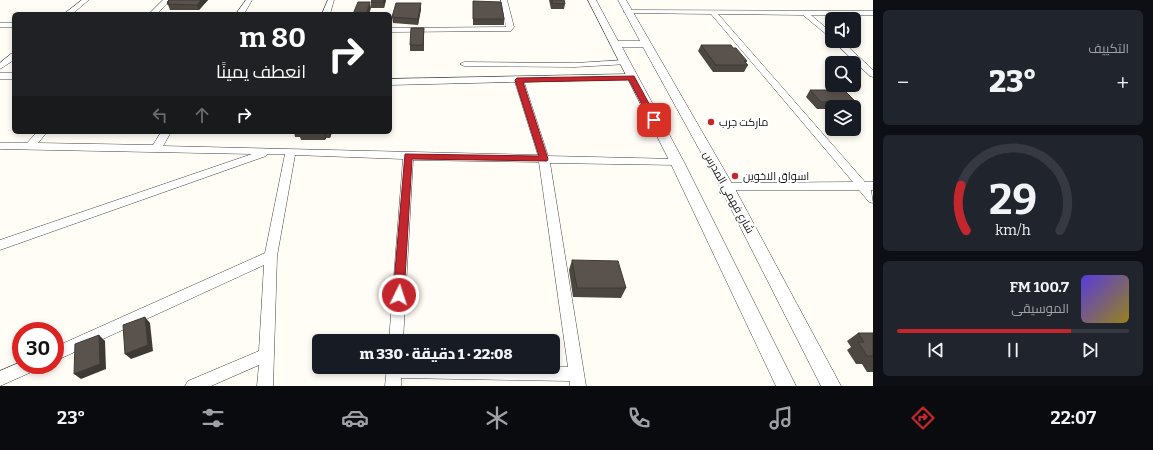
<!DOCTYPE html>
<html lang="ar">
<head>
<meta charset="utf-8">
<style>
	:root { --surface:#171b24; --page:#20242c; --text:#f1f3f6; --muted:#9ea1a6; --line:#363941; --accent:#c4262e }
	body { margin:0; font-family:Bitter,Cairo,serif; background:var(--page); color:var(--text); direction:rtl; height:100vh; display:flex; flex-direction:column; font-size:15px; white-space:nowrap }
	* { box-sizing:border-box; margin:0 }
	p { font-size:13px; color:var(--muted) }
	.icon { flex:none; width:22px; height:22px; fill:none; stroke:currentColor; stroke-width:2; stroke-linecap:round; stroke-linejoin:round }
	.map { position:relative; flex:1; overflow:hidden; direction:ltr }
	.sheet { display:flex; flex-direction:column; gap:10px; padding:10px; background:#0d0f14; width:280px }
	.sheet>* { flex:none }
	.hud { position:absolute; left:12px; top:12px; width:380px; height:122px; border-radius:6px; box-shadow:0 2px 6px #0003; direction:rtl; background:#202124; color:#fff; overflow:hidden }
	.fabs { position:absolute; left:825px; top:12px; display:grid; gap:8px }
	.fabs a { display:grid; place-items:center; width:36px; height:36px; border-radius:6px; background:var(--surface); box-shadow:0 2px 6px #0003; font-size:20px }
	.speed { position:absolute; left:12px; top:322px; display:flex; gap:8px; font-size:20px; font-weight:700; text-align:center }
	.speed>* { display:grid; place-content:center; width:52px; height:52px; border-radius:50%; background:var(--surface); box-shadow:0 2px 6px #0003; line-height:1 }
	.speed .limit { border:6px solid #d22; background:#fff; color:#111 }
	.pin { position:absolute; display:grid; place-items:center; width:34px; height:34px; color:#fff; margin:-17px; border-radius:8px; box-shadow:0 2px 6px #0006 }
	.me { position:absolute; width:44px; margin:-22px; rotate:4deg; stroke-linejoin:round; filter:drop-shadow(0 0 3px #0008) }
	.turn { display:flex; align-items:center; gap:14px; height:84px; padding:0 20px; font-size:18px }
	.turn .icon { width:52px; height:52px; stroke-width:2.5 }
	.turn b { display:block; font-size:28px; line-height:34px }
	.lanes { display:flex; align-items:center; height:38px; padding:0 20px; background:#0003; justify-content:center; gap:20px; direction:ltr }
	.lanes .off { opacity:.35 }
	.big { font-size:30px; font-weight:800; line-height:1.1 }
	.sheet .card { flex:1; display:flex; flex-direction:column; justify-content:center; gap:6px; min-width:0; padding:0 14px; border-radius:6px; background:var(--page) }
	.sheet .dial { align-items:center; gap:0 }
	.dial svg { height:104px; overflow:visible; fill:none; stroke:var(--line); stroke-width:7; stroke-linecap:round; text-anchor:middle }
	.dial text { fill:var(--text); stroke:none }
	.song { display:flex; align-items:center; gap:12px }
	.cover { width:48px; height:48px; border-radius:6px; background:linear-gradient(135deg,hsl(250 70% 55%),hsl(50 70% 35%)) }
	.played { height:4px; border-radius:2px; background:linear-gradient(90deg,var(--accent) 75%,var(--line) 75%) }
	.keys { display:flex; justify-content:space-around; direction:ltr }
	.heat { display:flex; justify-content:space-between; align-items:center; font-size:22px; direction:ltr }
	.trip { position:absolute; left:312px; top:334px; width:248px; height:40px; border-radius:6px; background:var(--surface); box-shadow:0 2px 6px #0003; font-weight:800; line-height:40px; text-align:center; direction:rtl }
	.tab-bar { display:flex; height:64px; justify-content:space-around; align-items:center; background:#090b0e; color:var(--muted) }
	.tab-bar .icon { width:28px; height:28px }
	.tab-bar .active { color:var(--accent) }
	.tab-bar b { font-size:18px; color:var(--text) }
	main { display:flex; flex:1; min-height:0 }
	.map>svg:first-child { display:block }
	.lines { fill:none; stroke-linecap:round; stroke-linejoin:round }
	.minor-casing { stroke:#444; stroke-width:1 }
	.tertiary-casing { stroke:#444; stroke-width:1 }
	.minor { fill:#fff; fill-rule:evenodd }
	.tertiary { fill:#fff; fill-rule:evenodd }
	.wall { fill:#4d4742 }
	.shaded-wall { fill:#3f3936 }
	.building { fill:#5a524d; stroke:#3f3936 }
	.route { fill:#c4262e; stroke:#7f191e }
	.poi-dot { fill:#c4262e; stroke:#fff; stroke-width:1.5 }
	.labels { text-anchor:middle; stroke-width:4; stroke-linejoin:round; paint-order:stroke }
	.poi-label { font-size:11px; fill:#111; stroke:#fff; text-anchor:start }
	.street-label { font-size:11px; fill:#111; stroke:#fff }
</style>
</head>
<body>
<main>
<section class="sheet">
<div class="card"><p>التكييف</p>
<div class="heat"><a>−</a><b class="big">23°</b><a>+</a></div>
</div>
<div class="card dial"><svg viewBox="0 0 100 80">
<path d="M14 69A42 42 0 1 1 86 69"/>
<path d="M14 69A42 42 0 0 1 10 34" stroke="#c4262e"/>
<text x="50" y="56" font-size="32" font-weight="700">29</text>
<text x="50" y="72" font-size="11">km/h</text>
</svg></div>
<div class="card">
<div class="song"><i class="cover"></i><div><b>100.7 FM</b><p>الموسيقى</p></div></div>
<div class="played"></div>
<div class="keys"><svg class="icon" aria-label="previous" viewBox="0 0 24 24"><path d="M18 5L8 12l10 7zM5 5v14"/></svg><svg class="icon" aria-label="pause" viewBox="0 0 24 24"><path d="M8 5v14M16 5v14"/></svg><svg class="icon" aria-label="next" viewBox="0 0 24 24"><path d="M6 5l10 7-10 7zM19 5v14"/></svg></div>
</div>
</section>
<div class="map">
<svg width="873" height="386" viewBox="0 0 873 386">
	<rect width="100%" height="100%" fill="#fffdf5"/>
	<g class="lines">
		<defs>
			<g id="minor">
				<path d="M82 0H89L72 14H64Z"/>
				<path d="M163 0H170L157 14H149Z"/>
				<path d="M246 0H252L244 14H236Z"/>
				<path d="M328 0H334L330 14H322Z"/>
				<path d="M501 0H507L514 27 511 31 390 32V28L506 27Z"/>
				<path d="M628 10 873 11V15H811L832 33V39L803 15 718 14 865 182H873V190H871L873 203 869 202 859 190H723L722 187 723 184 727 183 853 182 711 14 626 13 624 12Z"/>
				<rect x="0" y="23" width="14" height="4"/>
				<path d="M833 41H842L873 70V77L870 76Z"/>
				<path d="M11 54H14V60L0 69V63Z"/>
				<path d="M625 60 629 62 628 64 575 67 464 66 460 64 464 62 575 63Z"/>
				<rect x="0" y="73" width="14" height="6"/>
				<path d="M631 74 634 75V79L524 82 548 156 677 159 682 162 677 165 550 163 586 386H570V381L401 378V386H385L387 367H568L539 162 413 160 403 341H389L403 159 295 155 277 256 273 386H257L259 365 211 386H185L188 381 259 351 264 265 55 361V347L265 253 285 154H267L266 156 0 250V240L252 154 0 149V143H27L37 132H47L38 143 153 145 161 132H171L163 146 538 155 515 82 390 85V79Z"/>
				<path d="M21 362V365H38L36 370 0 386V371Z"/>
			</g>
			<path id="tertiary" d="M588 0H596L618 41H640L618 0H626L734 187 841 386H821L720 187 643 47H622L684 162 796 386H776L670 162Z"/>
		</defs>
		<!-- minor casing -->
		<use href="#minor" class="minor-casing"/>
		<!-- tertiary casing -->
		<use href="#tertiary" class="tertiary-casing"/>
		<!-- minor -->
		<use href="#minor" class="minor"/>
		<!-- tertiary -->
		<use href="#tertiary" class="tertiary"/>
	</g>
	<!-- wall -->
	<g class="wall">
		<path d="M169 0H208L199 10H170L167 2Z"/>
		<path d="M372 0H386L384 8H371V2Z"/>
		<path d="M549 0H564L565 4 564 9H551Z"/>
		<path d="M473 1 504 19V25H473Z"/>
		<path d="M421 9 418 25 393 23 392 17Z"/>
		<path d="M424 28V51H410V45Z"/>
		<path d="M701 45 747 61 746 63 748 65 744 72H713L698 51Z"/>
		<path d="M810 90 856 102 853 107H832V109H817L806 97Z"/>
		<path d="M294 132H332L330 138H326L325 140H301L300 137H295Z"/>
		<path d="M572 260 626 288 621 298 573 297 569 270Z"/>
		<path d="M858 333H873V372H867L862 364H856L847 350 851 347 847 341Z"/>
	</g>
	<!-- shaded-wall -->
	<g class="shaded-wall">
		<path d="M201 0H208L199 10 197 5Z"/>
		<path d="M384 0H386L384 8 383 2Z"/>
		<path d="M370 2 371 8 369 14H366Z"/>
		<path d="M421 3V9L418 25V19Z"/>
		<path d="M391 84V91L390 99V89Z"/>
		<path d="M324 132H325L326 138 325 140 324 133Z"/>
		<path d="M329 132H332L330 138Z"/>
		<path d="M145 317 150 323 153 351 131 359 125 354Z"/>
		<path d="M99 335 105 341 106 369 81 379 74 374Z"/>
	</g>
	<!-- building -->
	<g class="building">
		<path d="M169 0H201L197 5 167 4 169 2H167Z"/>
		<path d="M372 0H384L383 2H371Z"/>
		<path d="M552 0H564L565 4 552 3Z"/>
		<path d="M473 1 501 2 504 19H473Z"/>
		<path d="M358 2H370L366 14H353Z"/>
		<path d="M396 3H421L418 19 392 17Z"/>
		<path d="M411 28H424L423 45H410Z"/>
		<path d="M701 45H731L733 48H736L747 61H744L748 65H716Z"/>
		<path d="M810 90H844L856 102H821Z"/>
		<path d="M300 132H324V133H299Z"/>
		<path d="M572 260 618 261 626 288H577Z"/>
		<path d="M145 317 148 345 125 354 123 325Z"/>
		<path d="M858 333H873V356H867L858 342H864Z"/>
		<path d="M99 335 100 364 74 374 75 344Z"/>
	</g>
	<!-- route -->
	<path class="route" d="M634 76 658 120 657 121 650 120 629 80 523 82 548 159 547 161 412 159 404 295 403 298H395L393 295 405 154 539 156 515 80 517 78Z"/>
	<!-- markers -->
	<g class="poi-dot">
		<circle cx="711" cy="122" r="4"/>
		<circle cx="735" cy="176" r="4"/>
	</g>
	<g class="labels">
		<!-- poi labels -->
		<g class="poi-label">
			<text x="719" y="126">ماركت جرب</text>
			<text x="743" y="180">اسواق الاخوين</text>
		</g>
		<!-- street labels -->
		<g class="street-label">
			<text transform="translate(729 192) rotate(61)" y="4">شارع فهمي المدرس</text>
		</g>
	</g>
</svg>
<div class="fabs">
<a><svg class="icon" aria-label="sound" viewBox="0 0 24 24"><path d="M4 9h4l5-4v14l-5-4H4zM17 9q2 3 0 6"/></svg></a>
<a><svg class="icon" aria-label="search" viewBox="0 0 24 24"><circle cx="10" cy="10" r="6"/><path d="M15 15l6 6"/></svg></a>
<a><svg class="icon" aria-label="layers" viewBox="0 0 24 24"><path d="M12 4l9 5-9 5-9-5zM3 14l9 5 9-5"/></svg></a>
</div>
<div class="speed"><div class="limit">30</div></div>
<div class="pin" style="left:654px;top:120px;background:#d93025"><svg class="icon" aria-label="arrive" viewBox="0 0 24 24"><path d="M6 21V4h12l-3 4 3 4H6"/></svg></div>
<svg class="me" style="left:399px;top:295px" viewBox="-20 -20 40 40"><circle r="17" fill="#c4262e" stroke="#fff" stroke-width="3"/><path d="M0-11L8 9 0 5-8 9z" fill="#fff"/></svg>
<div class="trip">22:08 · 1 دقيقة · 330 m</div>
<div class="hud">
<div class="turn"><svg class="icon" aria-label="right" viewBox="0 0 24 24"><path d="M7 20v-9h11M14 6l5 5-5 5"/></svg><div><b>80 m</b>انعطف يمينًا</div></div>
<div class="lanes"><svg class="icon off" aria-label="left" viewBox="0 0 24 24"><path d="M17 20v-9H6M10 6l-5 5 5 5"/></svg><svg class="icon off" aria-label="ahead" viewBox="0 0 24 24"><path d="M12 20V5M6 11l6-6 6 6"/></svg><svg class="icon" aria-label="right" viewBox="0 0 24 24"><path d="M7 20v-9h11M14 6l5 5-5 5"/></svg></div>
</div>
</div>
</main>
<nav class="tab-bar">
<b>22:07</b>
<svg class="icon active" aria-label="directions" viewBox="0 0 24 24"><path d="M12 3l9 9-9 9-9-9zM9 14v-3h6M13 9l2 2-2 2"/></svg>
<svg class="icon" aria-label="music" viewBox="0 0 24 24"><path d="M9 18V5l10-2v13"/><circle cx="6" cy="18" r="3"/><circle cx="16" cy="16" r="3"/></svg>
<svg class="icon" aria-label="phone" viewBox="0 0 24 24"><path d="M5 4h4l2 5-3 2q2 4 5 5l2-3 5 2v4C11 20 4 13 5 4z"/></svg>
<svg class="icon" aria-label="climate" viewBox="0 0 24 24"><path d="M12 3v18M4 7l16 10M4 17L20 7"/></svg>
<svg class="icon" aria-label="car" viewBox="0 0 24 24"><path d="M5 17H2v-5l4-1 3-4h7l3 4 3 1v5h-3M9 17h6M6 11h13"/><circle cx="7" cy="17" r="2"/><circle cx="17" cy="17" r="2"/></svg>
<svg class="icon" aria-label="filters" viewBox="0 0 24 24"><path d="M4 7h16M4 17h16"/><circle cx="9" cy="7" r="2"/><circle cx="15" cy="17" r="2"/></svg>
<b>23°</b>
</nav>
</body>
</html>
